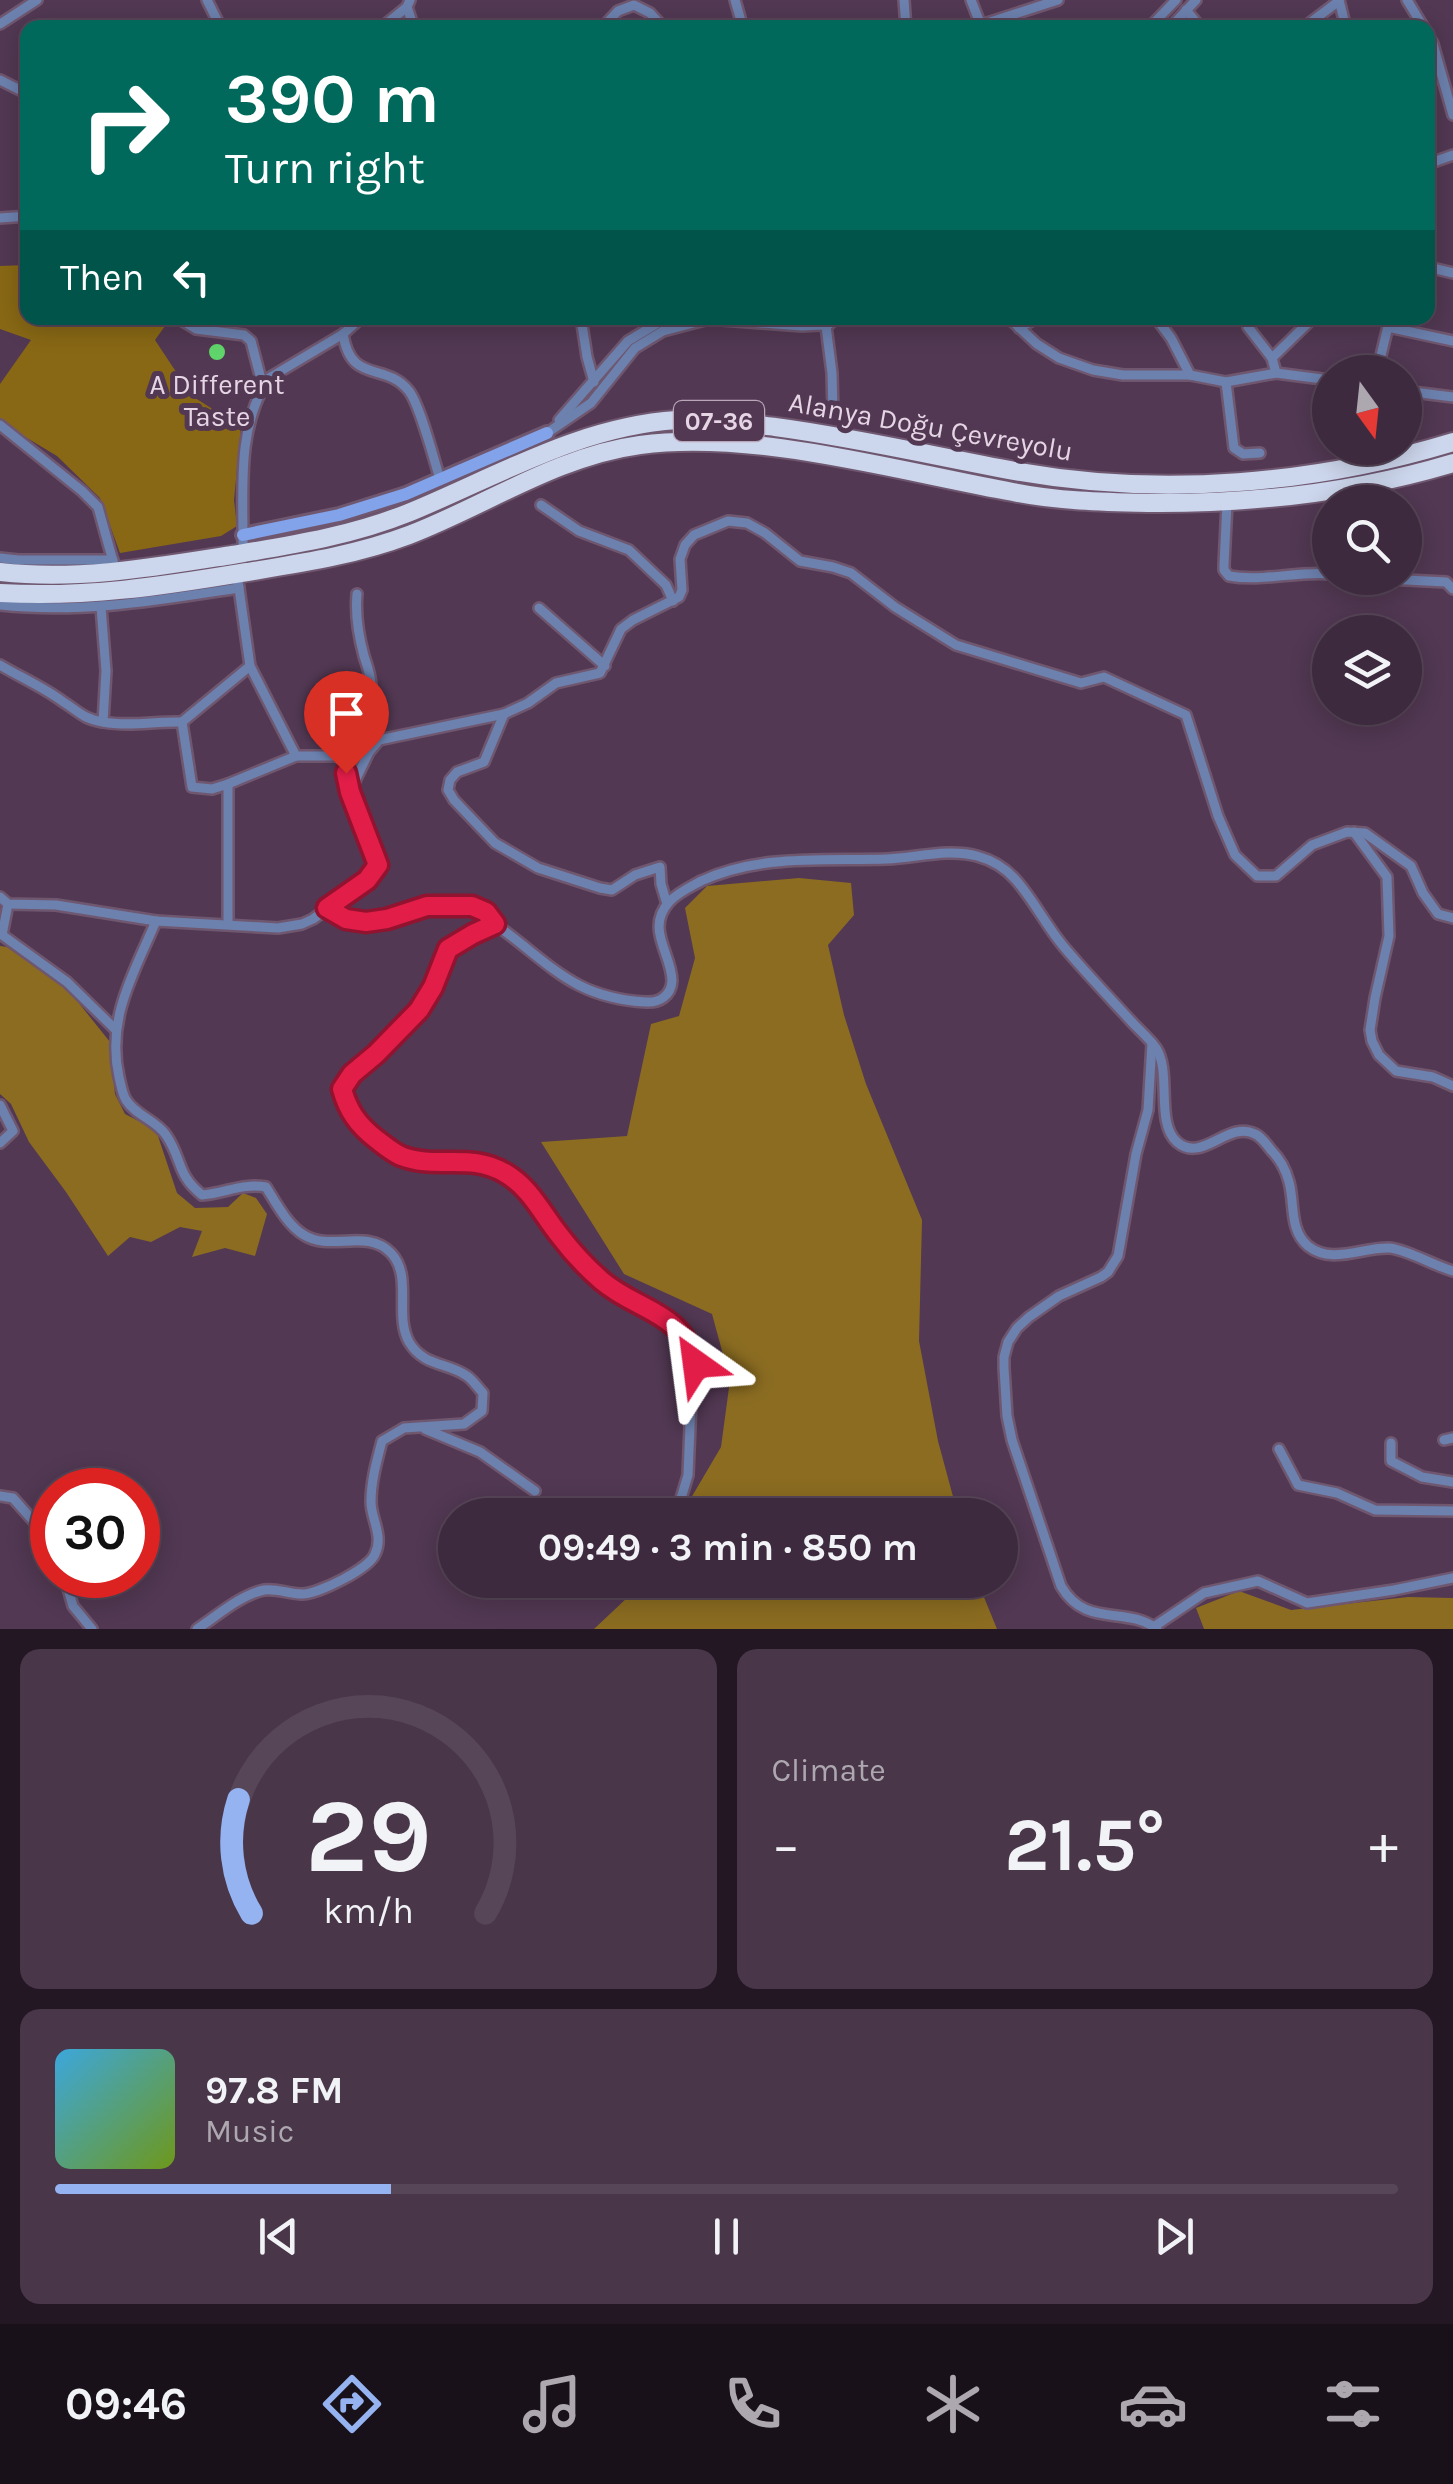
<!DOCTYPE html>
<html lang="en">
<head>
<meta charset="utf-8">
<style>
	:root { --surface:#3e2a3e; --page:#493649; --text:#f1f3f6; --muted:#ada7b0; --line:#574658; --accent:#95b2f1 }
	body { margin:0; font-family:Karla,sans-serif; background:var(--page); color:var(--text); height:100vh; display:flex; flex-direction:column; font-size:38px; white-space:nowrap }
	* { box-sizing:border-box; margin:0 }
	p { font-size:32px; color:var(--muted) }
	.icon { flex:none; width:55px; height:55px; fill:none; stroke:currentColor; stroke-width:2; stroke-linecap:round; stroke-linejoin:round }
	.map { position:relative; height:1629px; overflow:hidden }
	.sheet { display:flex; flex-direction:column; gap:20px; padding:20px; background:#221722; flex:1 }
	.sheet>* { flex:none }
	.top-card { position:absolute; left:20px; top:20px; width:1415px; height:305px; border-radius:20px; box-shadow:0 5px 25px #0003,0 0 0 2px var(--line); background:#00695c; color:#fff; overflow:hidden }
	.needle { width:65px; rotate:165deg }
	.tools { position:absolute; left:1312px; top:355px; display:grid; gap:20px }
	.tools a { display:grid; place-items:center; width:110px; height:110px; border-radius:50%; background:var(--surface); box-shadow:0 5px 25px #0003,0 0 0 2px var(--line); font-size:50px }
	.speed { position:absolute; left:30px; top:1468px; display:flex; gap:20px; font-size:50px; font-weight:700; text-align:center }
	.speed>* { display:grid; place-content:center; width:130px; height:130px; border-radius:50%; background:var(--surface); box-shadow:0 5px 25px #0003,0 0 0 2px var(--line); line-height:1 }
	.speed .limit { border:15px solid #d22; background:#fff; color:#111 }
	.pin { position:absolute; display:grid; place-items:center; width:85px; height:85px; color:#fff; margin:-102px -42px; border-radius:50% 50% 50% 0; rotate:-45deg; box-shadow:0 0 10px #0007 }
	.pin .icon { rotate:45deg }
	.me { position:absolute; width:110px; margin:-55px; rotate:329deg; stroke-linejoin:round; filter:drop-shadow(0 0 8px #0008) }
	.turn { display:flex; align-items:center; gap:35px; height:210px; padding:0 40px; font-size:45px }
	.turn .icon { width:130px; height:130px; stroke-width:2.5 }
	.turn b { display:block; font-size:70px; line-height:85px }
	.then { display:flex; align-items:center; height:95px; padding:0 40px; background:#0003; gap:20px; font-size:38px }
	.big { font-size:75px; font-weight:700; line-height:1.1 }
	.sheet .widget { flex:1; display:flex; flex-direction:column; justify-content:center; gap:15px; min-width:0; padding:0 35px; border-radius:20px; background:var(--page) }
	.sheet .dial { align-items:center; gap:0 }
	.dial svg { height:260px; overflow:visible; fill:none; stroke:var(--line); stroke-width:7; stroke-linecap:round; text-anchor:middle }
	.dial text { fill:var(--text); stroke:none }
	.song { display:flex; align-items:center; gap:30px }
	.cover { width:120px; height:120px; border-radius:15px; background:linear-gradient(135deg,hsl(200 70% 55%),hsl(80 70% 35%)) }
	.played { height:10px; border-radius:5px; background:linear-gradient(90deg,var(--accent) 25%,var(--line) 25%) }
	.keys { display:flex; justify-content:space-around; direction:ltr }
	.heat { display:flex; justify-content:space-between; align-items:center; font-size:55px; direction:ltr }
	.sheet .tiles { flex:1; display:grid; gap:20px; grid-template-columns:1fr 1fr }
	.widget:last-child { grid-column:span 2 }
	.trip { position:absolute; left:438px; top:1498px; width:580px; height:100px; border-radius:50px; background:var(--surface); box-shadow:0 5px 25px #0003,0 0 0 2px var(--line); font-weight:700; line-height:100px; text-align:center }
	.dock { display:flex; height:160px; justify-content:space-around; align-items:center; background:#191119; color:var(--muted) }
	.dock .icon { width:70px; height:70px }
	.dock .on { color:var(--accent) }
	.dock b { font-size:45px; color:var(--text) }
	.map>svg:first-child { display:block }
	.green { fill:#886815 }
	.forest { fill:#8b6c21 }
	.lines { fill:none; stroke-linecap:round; stroke-linejoin:round }
	.street-casing { stroke:#6f5770; stroke-width:14 }
	.secondary-casing { stroke:#6f5770; stroke-width:18 }
	.highway-casing { stroke:#6f5770; stroke-width:22 }
	.street { stroke:#6c81ae; stroke-width:9 }
	.secondary { stroke:#82a2ea; stroke-width:12 }
	.highway { stroke:#ccd6ec; stroke-width:18 }
	.route-casing { stroke:#92132f; stroke-width:25 }
	.route { stroke:#e11d48; stroke-width:18 }
	.poi-dot { fill:#60d56b; stroke:#523853; stroke-width:4 }
	.labels { text-anchor:middle; stroke-width:10; stroke-linejoin:round; paint-order:stroke }
	.shield { fill:#523853; stroke:#b9a6b9; stroke-width:2.5 }
	.shield-label { font-size:25px; font-weight:bold; fill:#e5d5e5 }
	.poi-label { font-size:28px; fill:#e5d5e5; stroke:#523853 }
	.street-label { font-size:28px; fill:#e5d5e5; stroke:#523853 }
</style>
</head>
<body>
<div class="map">
<svg width="1453" height="1629" viewBox="0 0 1453 1629">
	<rect width="100%" height="100%" fill="#523853"/>
	<!-- green -->
	<path class="green" d="M27 265 28 318 170 319 155 340 192 396 241 427 234 500 237 526 221 536 120 553 100 498 57 456 7 426 0 418V384L31 340 0 329V266Z"/>
	<!-- forest -->
	<g class="forest">
		<path d="M799 878 851 883 854 915 828 945 844 1015 866 1084 922 1220 919 1341 938 1441 958 1515H681L721 1447 730 1380 712 1314 624 1274 541 1142 627 1136 651 1024 679 1016 695 958 685 908 707 886Z"/>
		<path d="M0 946 7 947 66 987 110 1042 115 1094 125 1114 156 1130 177 1193 195 1208 228 1207 243 1193 256 1198 267 1214 255 1256 225 1248 192 1257 202 1231 180 1227 151 1242 130 1237 108 1256 66 1192 29 1142 11 1104 0 1094Z"/>
		<path d="M646 1580H977L997 1629H594Z"/>
		<path d="M1239 1591 1291 1610 1408 1597 1453 1598V1629H1204L1196 1608Z"/>
	</g>
	<g class="lines">
		<defs>
			<g id="street">
				<path d="M207 0 221 28"/>
				<path d="M735 0 743 28"/>
				<path d="M904 0 906 28"/>
				<path d="M971 0 982 28"/>
				<path d="M1339 0 1346 28"/>
				<path d="M1407 0 1424 28"/>
				<path d="M407 7 414 28"/>
				<path d="M1186 10 1201 28"/>
				<path d="M0 24 37 0"/>
				<path d="M981 25 1058 0"/>
				<path d="M381 28 407 7 410 0"/>
				<path d="M602 28 618 11 634 5 650 13 664 28"/>
				<path d="M1149 28 1176 0"/>
				<path d="M1170 28 1196 0"/>
				<path d="M1303 28 1339 1"/>
				<path d="M1428 35 1433 44 1453 115"/>
				<path d="M0 80 28 94"/>
				<path d="M1428 164 1453 155"/>
				<path d="M0 218 28 216"/>
				<path d="M1428 267 1453 273"/>
				<path d="M178 318 196 329 244 335 251 341 263 387"/>
				<path d="M359 318H383"/>
				<path d="M581 318 587 357 594 382"/>
				<path d="M813 318C818 328 829 328 835 318"/>
				<path d="M1009 318 1037 344 1059 358 1093 370 1123 375H1190L1226 382 1276 373 1330 380"/>
				<path d="M1156 318 1171 338 1190 375"/>
				<path d="M1247 318 1248 327 1272 358"/>
				<path d="M826 326 832 373 833 413"/>
				<path d="M1388 327 1453 341"/>
				<path d="M1019 328 1037 318"/>
				<path d="M343 334C351 385 385 361 409 391 420 405 434 460 440 479"/>
				<path d="M1377 372 1390 318"/>
				<path d="M1276 373 1272 358 1313 318"/>
				<path d="M1226 382 1234 448 1243 454 1260 453"/>
				<path d="M1405 391 1453 397"/>
				<path d="M559 420 628 341 658 323 680 318"/>
				<path d="M0 425 82 491 98 507 116 572"/>
				<path d="M547 433 591 403 635 348 663 331 709 319 802 326 820 325"/>
				<path d="M1227 503 1224 565V570L1229 576C1262 582 1297 571 1330 574"/>
				<path d="M541 505 579 531 629 550 666 585 673 601"/>
				<path d="M243 553C244 496 235 428 269 378L343 334 361 318"/>
				<path d="M0 558 18 560H113"/>
				<path d="M1367 578 1446 582 1453 589"/>
				<path d="M0 605C81 614 160 600 239 588"/>
				<path d="M101 607 106 671 103 722"/>
				<path d="M539 608 605 666"/>
				<path d="M0 665C20 677 43 687 62 701 78 711 83 719 103 722 129 727 156 721 182 722"/>
				<path d="M504 714 484 762 457 772 450 780 448 790 454 800 495 843 538 868 600 888 612 890 635 875 660 867 661 884 667 904"/>
				<path d="M344 758C359 739 371 711 371 686 371 676 367 665 364 656 358 634 355 616 357 594"/>
				<path d="M228 784 296 756"/>
				<path d="M351 789 369 752 379 740 504 714 528 703 556 683 600 673 621 629 633 620 679 597 682 590 680 559 685 545 694 535 728 521 747 523 765 533 800 561 833 567 851 573 895 607 956 645 1081 683 1104 677 1186 715 1218 816 1235 855 1257 876H1276L1312 845 1347 832 1365 833 1411 866 1423 893 1438 914 1453 918"/>
				<path d="M1354 832 1387 877 1389 936 1375 998 1370 1030 1372 1041 1379 1055 1396 1071 1433 1077 1453 1086"/>
				<path d="M0 897 8 904 56 905 156 921"/>
				<path d="M8 904 2 935 67 982 116 1030"/>
				<path d="M327 908 345 919 366 922 387 919 427 907 472 906 487 913 495 924C550 963 572 998 646 1002 659 1003 671 996 672 981 672 954 645 929 669 902 677 893 690 887 701 881 760 854 823 861 887 859 916 858 948 848 977 856 992 860 1005 868 1015 879 1034 900 1046 926 1064 947 1085 972 1108 996 1130 1020 1138 1029 1149 1038 1156 1048 1172 1072 1155 1123 1177 1142 1202 1164 1228 1120 1255 1134 1262 1137 1266 1144 1271 1150 1280 1159 1286 1170 1289 1182 1295 1204 1289 1230 1308 1246 1332 1265 1362 1247 1389 1248 1406 1249 1435 1266 1453 1271"/>
				<path d="M228 924V784L212 789 192 787 182 722 250 666"/>
				<path d="M495 924 473 934 449 949 433 987 419 1009 376 1054 345 1081 342 1089 345 1102 359 1124 368 1133 404 1157 421 1161H474L506 1173 529 1193 560 1236 594 1274 620 1294 657 1312 675 1326 693 1353 697 1371 691 1401 688 1475 676 1515"/>
				<path d="M1152 1043 1148 1110 1136 1154 1118 1256 1108 1272 1101 1277 1059 1296 1029 1317 1017 1328 1008 1342 1004 1357V1368L1007 1416 1012 1440 1061 1586C1086 1629 1125 1605 1157 1629"/>
				<path d="M0 1105 13 1131 0 1143"/>
				<path d="M425 1429 480 1452 535 1491"/>
				<path d="M1444 1440 1453 1438"/>
				<path d="M1391 1443V1461L1422 1477 1453 1482"/>
				<path d="M1279 1449 1298 1485 1337 1493 1375 1510 1453 1511"/>
				<path d="M0 1496 13 1498 52 1542"/>
				<path d="M64 1575 73 1606 92 1629"/>
				<path d="M1155 1626 1204 1593 1258 1581 1307 1603 1394 1590 1453 1578"/>
				<path d="M197 1629C217 1616 240 1595 264 1590 276 1588 289 1594 302 1594 318 1594 369 1569 375 1554 384 1536 371 1519 371 1502 371 1481 377 1460 382 1441L404 1428 464 1424 482 1411 483 1393C478 1388 473 1380 467 1376 447 1362 424 1367 409 1342 394 1315 413 1276 391 1253 367 1228 331 1252 304 1235 288 1226 276 1203 266 1187 242 1183 226 1193 202 1195 176 1174 183 1160 166 1135 156 1120 136 1116 126 1100 122 1093 121 1085 119 1077 106 1018 134 973 156 921L278 928 302 924 313 919 367 880 378 865 373 848 350 792 344 758 334 756H296L250 666 237 574"/>
			</g>
			<path id="secondary" d="M243 535 339 515 406 494 547 433"/>
			<g id="highway">
				<path d="M0 572C78 581 156 567 232 555 292 545 351 536 408 513 496 477 580 426 677 420 710 418 743 423 775 427 858 438 938 457 1020 472 1163 497 1315 484 1453 442"/>
				<path d="M0 593C86 598 163 586 247 572 302 563 356 555 409 535 485 506 557 456 640 445 756 430 897 471 1013 492 1057 501 1102 502 1148 503 1252 504 1353 493 1453 463"/>
			</g>
		</defs>
		<!-- street casing -->
		<use href="#street" class="street-casing"/>
		<!-- secondary casing -->
		<use href="#secondary" class="secondary-casing"/>
		<!-- highway casing -->
		<use href="#highway" class="highway-casing"/>
		<!-- street -->
		<use href="#street" class="street"/>
		<!-- secondary -->
		<use href="#secondary" class="secondary"/>
		<!-- highway -->
		<use href="#highway" class="highway"/>
	</g>
	<g class="lines">
		<defs>
			<path id="route" d="M346 773 350 792 378 865 367 880 327 908 346 919 366 922 387 919 427 906H472L486 912 495 924 473 934 448 949 433 987 419 1010 376 1054 352 1074 342 1089C348 1111 358 1125 376 1139 384 1145 392 1152 401 1156 436 1170 470 1152 505 1173 531 1188 542 1214 560 1236 572 1252 587 1268 602 1281 639 1312 681 1310 696 1364"/>
		</defs>
		<!-- route casing -->
		<use href="#route" class="route-casing"/>
		<!-- route -->
		<use href="#route" class="route"/>
	</g>
	<!-- markers -->
	<circle class="poi-dot" cx="217" cy="352" r="10"/>
	<g class="labels">
		<!-- shield labels -->
		<rect class="shield" x="674" y="401" width="90" height="40" rx="8"/>
		<g class="shield-label">
			<text x="719" y="430">07-36</text>
		</g>
		<!-- poi labels -->
		<g class="poi-label">
			<text x="217" y="394">A Different<tspan x="217" dy="32">Taste</tspan></text>
		</g>
		<!-- street labels -->
		<g class="street-label">
			<text transform="translate(931 426) rotate(10)" y="10">Alanya Doğu Çevreyolu</text>
		</g>
	</g>
</svg>
<div class="tools">
<a><svg class="needle" viewBox="-14 -14 28 28"><path d="M0-13l5 13h-10z" fill="#e53935"/><path d="M0 13l5-13h-10z" fill="#ada7b0"/></svg></a>
<a><svg class="icon" aria-label="search" viewBox="0 0 24 24"><circle cx="10" cy="10" r="6"/><path d="M15 15l6 6"/></svg></a>
<a><svg class="icon" aria-label="layers" viewBox="0 0 24 24"><path d="M12 4l9 5-9 5-9-5zM3 14l9 5 9-5"/></svg></a>
</div>
<div class="speed"><div class="limit">30</div></div>
<div class="pin" style="left:346px;top:773px;background:#d93025"><svg class="icon" aria-label="arrive" viewBox="0 0 24 24"><path d="M6 21V4h12l-3 4 3 4H6"/></svg></div>
<svg class="me" style="left:696px;top:1364px" viewBox="-20 -20 40 40"><path d="M0-17L14 15 0 8-14 15z" fill="#e11d48" stroke="#fff" stroke-width="4"/></svg>
<div class="trip">09:49 · 3 min · 850 m</div>
<div class="top-card">
<div class="turn"><svg class="icon" aria-label="right" viewBox="0 0 24 24"><path d="M7 20v-9h11M14 6l5 5-5 5"/></svg><div><b>390 m</b>Turn right</div></div>
<div class="then">Then<svg class="icon" aria-label="left" viewBox="0 0 24 24"><path d="M17 20v-9H6M10 6l-5 5 5 5"/></svg></div>
</div>
</div>
<section class="sheet">
<div class="tiles">
<div class="widget dial"><svg viewBox="0 0 100 80">
<path d="M14 69A42 42 0 1 1 86 69"/>
<path d="M14 69A42 42 0 0 1 10 34" stroke="#95b2f1"/>
<text x="50" y="56" font-size="32" font-weight="700">29</text>
<text x="50" y="72" font-size="11">km/h</text>
</svg></div>
<div class="widget"><p>Climate</p>
<div class="heat"><a>−</a><b class="big">21.5°</b><a>+</a></div>
</div>
<div class="widget">
<div class="song"><i class="cover"></i><div><b>97.8 FM</b><p>Music</p></div></div>
<div class="played"></div>
<div class="keys"><svg class="icon" aria-label="previous" viewBox="0 0 24 24"><path d="M18 5L8 12l10 7zM5 5v14"/></svg><svg class="icon" aria-label="pause" viewBox="0 0 24 24"><path d="M8 5v14M16 5v14"/></svg><svg class="icon" aria-label="next" viewBox="0 0 24 24"><path d="M6 5l10 7-10 7zM19 5v14"/></svg></div>
</div>
</div>
</section>
<nav class="dock">
<b>09:46</b>
<svg class="icon on" aria-label="directions" viewBox="0 0 24 24"><path d="M12 3l9 9-9 9-9-9zM9 14v-3h6M13 9l2 2-2 2"/></svg>
<svg class="icon" aria-label="music" viewBox="0 0 24 24"><path d="M9 18V5l10-2v13"/><circle cx="6" cy="18" r="3"/><circle cx="16" cy="16" r="3"/></svg>
<svg class="icon" aria-label="phone" viewBox="0 0 24 24"><path d="M5 4h4l2 5-3 2q2 4 5 5l2-3 5 2v4C11 20 4 13 5 4z"/></svg>
<svg class="icon" aria-label="climate" viewBox="0 0 24 24"><path d="M12 3v18M4 7l16 10M4 17L20 7"/></svg>
<svg class="icon" aria-label="car" viewBox="0 0 24 24"><path d="M5 17H2v-5l4-1 3-4h7l3 4 3 1v5h-3M9 17h6M6 11h13"/><circle cx="7" cy="17" r="2"/><circle cx="17" cy="17" r="2"/></svg>
<svg class="icon" aria-label="filters" viewBox="0 0 24 24"><path d="M4 7h16M4 17h16"/><circle cx="9" cy="7" r="2"/><circle cx="15" cy="17" r="2"/></svg>
</nav>
</body>
</html>
